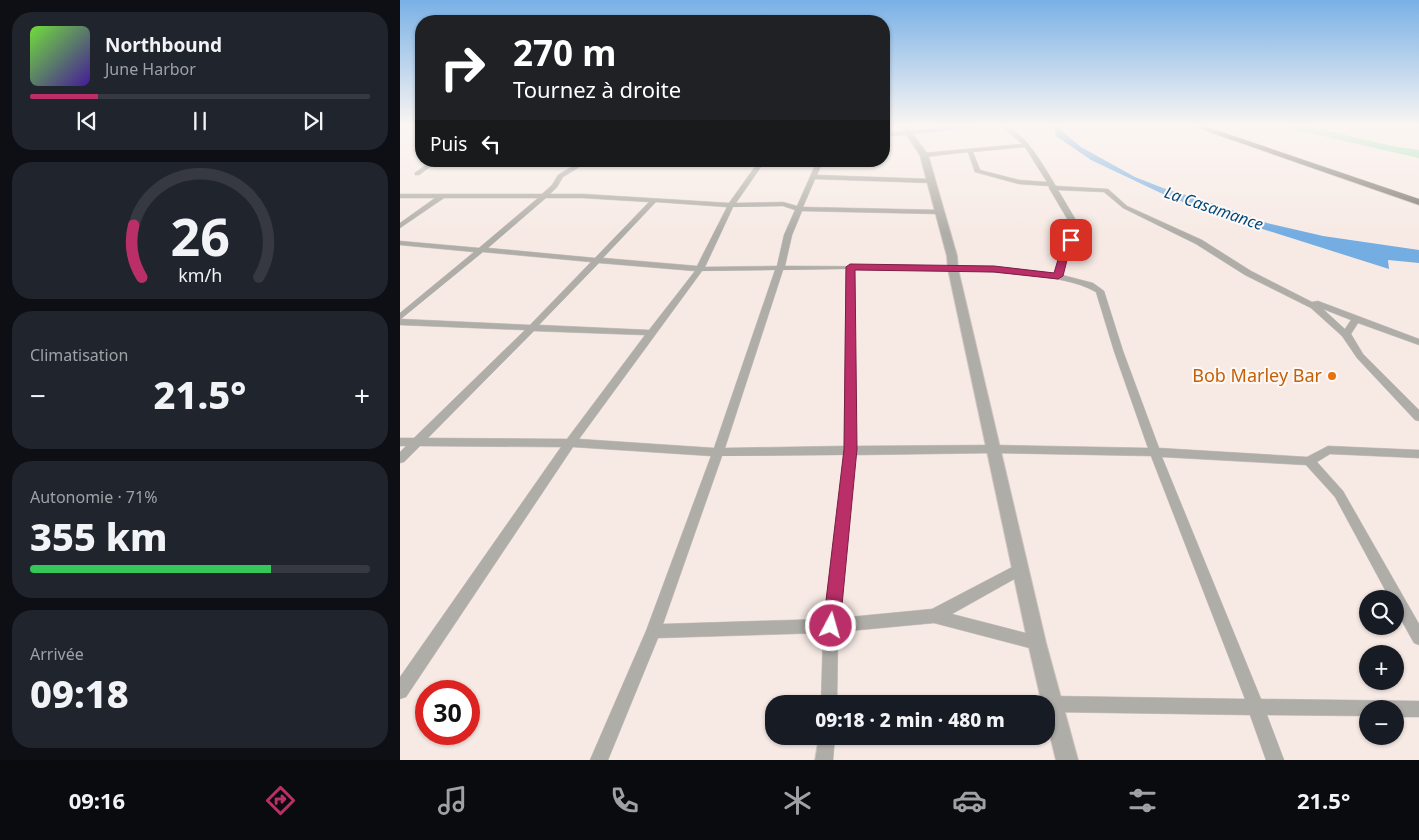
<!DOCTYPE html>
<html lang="fr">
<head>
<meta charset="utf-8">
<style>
	:root { --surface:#171b24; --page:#20242c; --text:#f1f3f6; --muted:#9ea1a6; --line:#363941; --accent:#ba2f68 }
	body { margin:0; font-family:"Noto Sans",sans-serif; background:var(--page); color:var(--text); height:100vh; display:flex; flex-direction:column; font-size:19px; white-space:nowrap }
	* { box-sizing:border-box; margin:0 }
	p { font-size:16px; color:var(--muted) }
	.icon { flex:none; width:28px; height:28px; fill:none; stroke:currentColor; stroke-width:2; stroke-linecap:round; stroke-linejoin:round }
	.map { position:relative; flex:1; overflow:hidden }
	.side { display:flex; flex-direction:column; gap:12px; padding:12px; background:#0d0f14; width:400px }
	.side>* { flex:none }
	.top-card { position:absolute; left:15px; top:15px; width:475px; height:152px; border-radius:20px; box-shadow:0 1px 4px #0004; background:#202124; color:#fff; overflow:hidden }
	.buttons { position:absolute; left:959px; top:590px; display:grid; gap:10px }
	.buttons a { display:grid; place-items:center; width:45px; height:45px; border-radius:50%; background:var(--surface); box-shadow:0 1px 4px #0004; font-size:25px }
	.speed { position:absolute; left:15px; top:680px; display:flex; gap:10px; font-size:25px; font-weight:700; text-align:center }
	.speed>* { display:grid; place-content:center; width:65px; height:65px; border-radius:50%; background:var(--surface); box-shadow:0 1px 4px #0004; line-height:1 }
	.speed .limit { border:8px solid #d22; background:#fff; color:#111 }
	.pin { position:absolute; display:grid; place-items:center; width:42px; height:42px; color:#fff; margin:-21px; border-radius:10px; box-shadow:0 2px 8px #0006 }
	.me { position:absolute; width:55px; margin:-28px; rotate:6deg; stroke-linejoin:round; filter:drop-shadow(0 0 4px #0008) }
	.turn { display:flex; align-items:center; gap:18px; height:105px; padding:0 15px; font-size:22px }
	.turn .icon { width:65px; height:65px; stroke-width:2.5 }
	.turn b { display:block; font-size:35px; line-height:42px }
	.then { display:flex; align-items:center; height:48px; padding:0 15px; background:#0003; gap:10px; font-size:19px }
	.big { font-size:38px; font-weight:800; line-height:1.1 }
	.side .tile { flex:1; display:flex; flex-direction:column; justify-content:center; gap:8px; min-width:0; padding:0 18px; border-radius:20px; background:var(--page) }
	.side .dial { align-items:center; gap:0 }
	.dial svg { height:130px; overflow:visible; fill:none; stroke:var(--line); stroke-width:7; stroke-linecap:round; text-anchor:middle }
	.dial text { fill:var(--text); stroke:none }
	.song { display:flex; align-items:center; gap:15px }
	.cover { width:60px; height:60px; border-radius:8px; background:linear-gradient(135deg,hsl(100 70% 55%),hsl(260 70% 35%)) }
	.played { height:5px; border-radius:2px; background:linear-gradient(90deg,var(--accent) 20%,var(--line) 20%) }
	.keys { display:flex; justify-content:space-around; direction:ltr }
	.heat { display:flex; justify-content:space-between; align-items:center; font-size:28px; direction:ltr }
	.charge { height:8px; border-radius:4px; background:linear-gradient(90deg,#34c759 71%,var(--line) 0) }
	.trip { position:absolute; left:365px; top:695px; width:290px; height:50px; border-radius:20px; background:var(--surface); box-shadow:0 1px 4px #0004; font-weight:800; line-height:50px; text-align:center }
	.menu { display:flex; height:80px; justify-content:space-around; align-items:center; background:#090b0e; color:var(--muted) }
	.menu .icon { width:35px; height:35px }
	.menu .selected { color:var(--accent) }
	.menu b { font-size:22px; color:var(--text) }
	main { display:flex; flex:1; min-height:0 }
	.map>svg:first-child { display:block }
	.green { fill:#99e0b2 }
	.water { fill:#73ade2 }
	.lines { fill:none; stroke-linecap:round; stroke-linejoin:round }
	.minor-casing { stroke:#d1c5c1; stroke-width:1 }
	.tertiary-casing { stroke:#d1c5c1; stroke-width:2 }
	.primary-casing { stroke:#d1c5c1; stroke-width:1 }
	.minor { fill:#afada8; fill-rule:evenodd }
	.tertiary { fill:#afada8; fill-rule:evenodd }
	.primary { fill:#7c786f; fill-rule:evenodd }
	.route { fill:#ba2f68; stroke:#791f44 }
	.food-dot { fill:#e8710a; stroke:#fef9f7; stroke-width:2 }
	.labels { text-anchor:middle; stroke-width:4; stroke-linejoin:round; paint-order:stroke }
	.far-water-label { font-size:16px; font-style:italic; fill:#004979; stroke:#fef9f7 }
	.food-label { font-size:18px; fill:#c56008; stroke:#fef9f7; text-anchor:end }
</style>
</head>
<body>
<main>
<section class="side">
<div class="tile">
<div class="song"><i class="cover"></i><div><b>Northbound</b><p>June Harbor</p></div></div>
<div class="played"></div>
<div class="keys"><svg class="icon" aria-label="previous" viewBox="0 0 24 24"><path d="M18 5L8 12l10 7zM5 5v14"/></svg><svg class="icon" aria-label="pause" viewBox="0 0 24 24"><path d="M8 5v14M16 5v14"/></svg><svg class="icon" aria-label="next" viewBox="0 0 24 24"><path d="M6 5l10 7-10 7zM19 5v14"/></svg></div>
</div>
<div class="tile dial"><svg viewBox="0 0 100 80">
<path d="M14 69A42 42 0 1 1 86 69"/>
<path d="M14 69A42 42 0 0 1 9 37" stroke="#ba2f68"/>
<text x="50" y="56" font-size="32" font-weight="700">26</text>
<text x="50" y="72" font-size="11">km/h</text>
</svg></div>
<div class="tile"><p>Climatisation</p>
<div class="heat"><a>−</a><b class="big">21.5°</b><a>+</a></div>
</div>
<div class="tile"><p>Autonomie · 71%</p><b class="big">355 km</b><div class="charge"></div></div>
<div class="tile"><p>Arrivée</p><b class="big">09:18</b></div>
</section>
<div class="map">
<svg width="1019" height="760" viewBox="0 0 1019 760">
	<rect width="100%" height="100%" fill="#f7eae5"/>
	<!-- green -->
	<path class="green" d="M878 126 913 127 992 146 1019 150V158Z"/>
	<!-- water -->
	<path class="water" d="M653 126H662L663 132 681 147 735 177 763 188 815 204 867 223 923 236 1019 250V263L988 260 989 269 809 212 765 195 691 160 656 136Z"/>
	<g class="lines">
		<defs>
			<g id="minor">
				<path d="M562 126H582L484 137V133Z"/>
				<path d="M601 126C623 126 645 169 656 186L708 189 727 206 802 240 851 271 912 302 918 301 1019 339V345L958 323 951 334 963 354 1019 410V421L1015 420 957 358 942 336 911 308 845 275 796 244 723 208 704 192 658 190 680 227 684 239 671 243 662 275 693 283 704 291 723 351 759 448 907 457 928 446 1019 450V458L930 454 917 462 943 491 1019 624V645L1014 643 995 609V599H990L935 497 906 465 762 457 861 699 1019 701V717H995V709H968V716L867 715 884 760H866L850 715 652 712 646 710V704H644L646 698 652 696 845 699 751 456 594 453 455 455 439 618 532 609 620 563 625 565 627 569 625 573 552 614 637 636 642 638 644 643 642 648 637 650 534 623 438 632 437 704H421L423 633 258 638 208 760H190L246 631 311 456 173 447 6 697 0 699V677L161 447 20 446 4 462 0 463V452L6 446H0V438H14L125 330 0 325V313L74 252 0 245V241L79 248 138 198H44L0 228V223L35 198H0V194H142L152 185 158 175 181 161H189L163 177 157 187 150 194H183L329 203 359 161H365L336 203 383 202 397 206 417 161H423L417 175 531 179 534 181 531 183 415 179 403 207 540 210 543 212 540 214 402 211 392 235 385 266 593 267 655 273 664 241 676 237 672 227 649 188V186L619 184 575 172 568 152 524 157 521 155 524 153 622 144ZM625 147 647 182 619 180 580 170 573 152ZM146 198H183L249 202 195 258 88 248ZM256 202 327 207 297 266 203 258ZM383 206 395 210 384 235 377 266 305 267 333 207ZM83 252 191 262 130 325 1 319ZM199 263 295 271 249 330 139 325ZM446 269 444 446 325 448 383 270ZM454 269C511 270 569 269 626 275 650 278 675 280 696 292L714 351 748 448 594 445 456 446ZM375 270 314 448 179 439 302 271ZM923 309 951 320 945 329ZM134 331 245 335 167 439 28 438ZM444 455 424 619 263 624 322 456Z"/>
				<path d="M31 161H38L19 175H15V173Z"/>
				<path d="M419 736H435L433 760H415Z"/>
			</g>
			<path id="tertiary" d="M501 126H507L528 155 557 256 558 269 646 643 678 760H656L646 719V704H642L628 643 548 269 547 256 520 155Z"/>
			<path id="primary" d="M792 126H804L1019 199V205Z"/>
		</defs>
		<!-- minor casing -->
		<use href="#minor" class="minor-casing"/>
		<!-- tertiary casing -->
		<use href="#tertiary" class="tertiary-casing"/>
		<!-- primary casing -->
		<use href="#primary" class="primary-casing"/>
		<!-- minor -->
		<use href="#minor" class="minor"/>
		<!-- tertiary -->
		<use href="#tertiary" class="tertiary"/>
		<!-- primary -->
		<use href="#primary" class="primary"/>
	</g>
	<!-- sky -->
	<linearGradient id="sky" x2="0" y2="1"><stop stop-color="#79b1e6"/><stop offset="0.54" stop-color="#fbf6f3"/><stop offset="1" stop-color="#fbf6f3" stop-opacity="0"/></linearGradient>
	<rect width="1019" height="233" fill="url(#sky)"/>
	<!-- route -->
	<path class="route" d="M671 238 675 240 671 244 663 276 658 279 594 272 455 270 457 449 440 626 437 632 431 634 425 632 423 626 444 449 446 267 450 264 594 266 654 273 663 243Z"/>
	<!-- markers -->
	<circle class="food-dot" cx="932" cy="376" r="5"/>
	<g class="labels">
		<!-- far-water labels -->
		<g class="far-water-label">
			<text transform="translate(814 208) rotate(19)" y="6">La Casamance</text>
		</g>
		<!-- food labels -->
		<g class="food-label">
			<text x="922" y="382">Bob Marley Bar</text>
		</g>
	</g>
</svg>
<div class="buttons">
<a><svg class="icon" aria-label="search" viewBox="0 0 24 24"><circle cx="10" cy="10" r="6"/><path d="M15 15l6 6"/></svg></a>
<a>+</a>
<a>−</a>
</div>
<div class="speed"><div class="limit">30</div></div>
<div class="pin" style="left:671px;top:240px;background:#d93025"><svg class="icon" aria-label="arrive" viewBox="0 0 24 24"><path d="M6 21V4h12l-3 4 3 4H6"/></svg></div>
<svg class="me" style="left:431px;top:626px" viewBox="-20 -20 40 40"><circle r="17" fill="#ba2f68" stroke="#fff" stroke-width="3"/><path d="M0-11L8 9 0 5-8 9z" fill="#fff"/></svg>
<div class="trip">09:18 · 2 min · 480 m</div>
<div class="top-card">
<div class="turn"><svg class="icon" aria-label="right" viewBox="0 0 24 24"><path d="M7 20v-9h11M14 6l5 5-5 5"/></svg><div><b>270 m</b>Tournez à droite</div></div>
<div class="then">Puis<svg class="icon" aria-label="left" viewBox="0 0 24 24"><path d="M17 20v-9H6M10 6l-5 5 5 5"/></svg></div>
</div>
</div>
</main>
<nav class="menu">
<b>09:16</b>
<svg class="icon selected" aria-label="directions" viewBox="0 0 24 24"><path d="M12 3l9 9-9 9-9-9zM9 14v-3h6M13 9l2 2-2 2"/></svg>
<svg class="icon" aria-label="music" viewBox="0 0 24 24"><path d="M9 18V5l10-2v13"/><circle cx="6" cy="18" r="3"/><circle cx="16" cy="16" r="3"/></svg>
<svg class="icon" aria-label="phone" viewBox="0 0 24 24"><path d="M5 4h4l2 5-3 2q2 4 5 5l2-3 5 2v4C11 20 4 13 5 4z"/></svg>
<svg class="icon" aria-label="climate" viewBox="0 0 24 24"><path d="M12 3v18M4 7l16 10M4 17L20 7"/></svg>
<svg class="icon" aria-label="car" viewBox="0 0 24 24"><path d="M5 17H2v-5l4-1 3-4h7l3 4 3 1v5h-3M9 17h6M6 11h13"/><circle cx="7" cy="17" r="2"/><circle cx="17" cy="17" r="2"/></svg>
<svg class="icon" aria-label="filters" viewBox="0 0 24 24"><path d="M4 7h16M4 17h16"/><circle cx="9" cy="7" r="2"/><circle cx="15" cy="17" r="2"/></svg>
<b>21.5°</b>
</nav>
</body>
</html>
